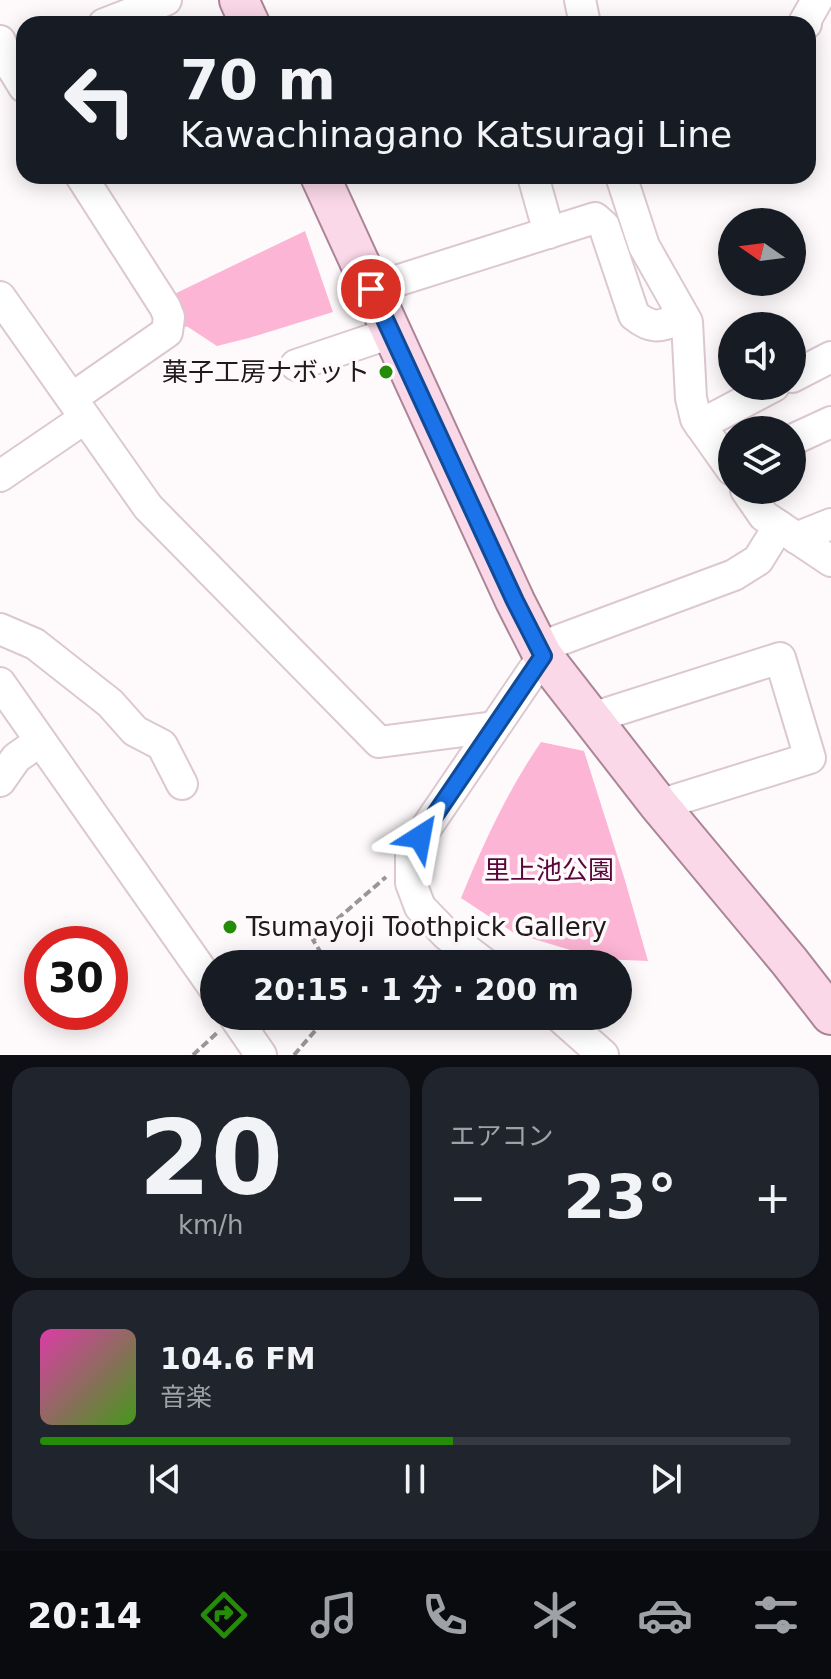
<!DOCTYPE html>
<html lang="ja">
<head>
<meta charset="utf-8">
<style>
	:root { --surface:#171b24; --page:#20242c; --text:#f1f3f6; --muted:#9ea1a6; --line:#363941; --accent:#258c08 }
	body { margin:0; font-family:"DejaVu Sans","Noto Sans JP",sans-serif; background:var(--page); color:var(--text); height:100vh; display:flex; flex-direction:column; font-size:30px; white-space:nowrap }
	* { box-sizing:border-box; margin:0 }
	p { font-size:26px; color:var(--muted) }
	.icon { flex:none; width:44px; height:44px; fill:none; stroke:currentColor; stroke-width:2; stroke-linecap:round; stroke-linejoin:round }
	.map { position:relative; height:1055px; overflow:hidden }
	.side { display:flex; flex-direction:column; gap:12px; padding:12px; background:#0d0f14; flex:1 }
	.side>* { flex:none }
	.hud { position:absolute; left:16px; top:16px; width:800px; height:168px; border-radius:24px; box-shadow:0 4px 20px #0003; background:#171b24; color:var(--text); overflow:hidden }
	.needle { width:52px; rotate:284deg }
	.buttons { position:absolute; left:718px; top:208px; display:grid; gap:16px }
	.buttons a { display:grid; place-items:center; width:88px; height:88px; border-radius:50%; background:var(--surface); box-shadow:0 4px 20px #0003; font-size:40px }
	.speed { position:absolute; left:24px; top:926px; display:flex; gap:16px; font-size:40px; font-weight:700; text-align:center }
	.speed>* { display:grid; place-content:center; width:104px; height:104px; border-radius:50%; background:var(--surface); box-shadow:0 4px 20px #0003; line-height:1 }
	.speed .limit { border:12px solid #d22; background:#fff; color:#111 }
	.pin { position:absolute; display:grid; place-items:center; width:68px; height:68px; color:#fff; margin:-34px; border:4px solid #fff; border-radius:50%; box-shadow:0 2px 8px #0007 }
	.me { position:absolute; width:88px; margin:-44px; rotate:34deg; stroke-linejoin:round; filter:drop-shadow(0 0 6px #0008) }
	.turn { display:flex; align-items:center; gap:28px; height:168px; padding:0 32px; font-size:36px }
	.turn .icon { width:104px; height:104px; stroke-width:2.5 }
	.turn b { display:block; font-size:56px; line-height:68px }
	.big { font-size:60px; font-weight:700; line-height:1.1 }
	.side .widget { flex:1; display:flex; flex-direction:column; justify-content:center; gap:12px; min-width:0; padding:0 28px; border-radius:24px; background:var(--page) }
	.side .dial { align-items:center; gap:0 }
	.dial b { font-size:104px; line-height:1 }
	.song { display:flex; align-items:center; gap:24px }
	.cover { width:96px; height:96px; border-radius:12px; background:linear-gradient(135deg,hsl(320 70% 55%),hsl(100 70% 35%)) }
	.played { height:8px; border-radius:4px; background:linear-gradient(90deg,var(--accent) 55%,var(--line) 55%) }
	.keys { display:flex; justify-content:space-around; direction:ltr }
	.heat { display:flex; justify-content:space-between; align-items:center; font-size:44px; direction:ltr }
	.side .tiles { flex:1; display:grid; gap:12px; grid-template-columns:1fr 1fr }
	.widget:last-child { grid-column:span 2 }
	.trip { position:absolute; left:200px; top:950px; width:432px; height:80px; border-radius:40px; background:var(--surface); box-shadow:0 4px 20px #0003; font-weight:700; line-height:80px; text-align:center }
	.tab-bar { display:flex; height:128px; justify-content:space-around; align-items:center; background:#090b0e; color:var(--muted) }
	.tab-bar .icon { width:56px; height:56px }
	.tab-bar .active { color:var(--accent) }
	.tab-bar b { font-size:36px; color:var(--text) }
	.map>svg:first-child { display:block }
	.green { fill:#fdb5d5 }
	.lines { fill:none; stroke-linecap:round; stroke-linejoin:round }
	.minor-casing { stroke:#dcc8d0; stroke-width:34 }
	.major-casing { stroke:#ab8596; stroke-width:42 }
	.path { stroke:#9a9598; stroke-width:4; stroke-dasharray:8 4; stroke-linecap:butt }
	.minor { stroke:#fff; stroke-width:30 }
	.major { stroke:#fad8e7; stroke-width:38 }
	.route-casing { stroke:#114b97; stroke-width:20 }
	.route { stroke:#1a73e8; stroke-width:14 }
	.poi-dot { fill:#258c08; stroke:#fefafc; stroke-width:3 }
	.labels { text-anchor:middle; stroke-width:7; stroke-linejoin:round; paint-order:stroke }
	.poi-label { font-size:26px; fill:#211a1d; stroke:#fefafc; text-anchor:end }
	.park-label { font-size:26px; fill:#5a0639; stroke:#fefafc }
</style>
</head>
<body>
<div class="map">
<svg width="831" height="1055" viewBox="0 0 831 1055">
	<rect width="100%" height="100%" fill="#fefafc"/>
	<!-- green -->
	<g class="green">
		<path d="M305 231 333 312 249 338 217 346 188 327 178 326 166 298Z"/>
		<path d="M541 742 584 751 624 877 648 961 600 959 514 933 461 898C483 844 508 790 541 742Z"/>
	</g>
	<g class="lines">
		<defs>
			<g id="minor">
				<path d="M580 0 585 24"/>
				<path d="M104 24 166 0"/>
				<path d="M806 24 804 23 817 0"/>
				<path d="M0 41 8 61 24 87"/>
				<path d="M533 176 549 233"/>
				<path d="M621 176 644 246 687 322 691 398 696 419 732 470"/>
				<path d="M371 289 595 218 604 226 634 315C655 332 662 325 684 317"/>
				<path d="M0 297 148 507 379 742 494 727"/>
				<path d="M296 365 391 333"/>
				<path d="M792 377 831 357"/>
				<path d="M72 398 167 332 169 317 165 307 81 176"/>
				<path d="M700 425 774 386"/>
				<path d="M792 440 831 422"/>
				<path d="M0 476 85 418"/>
				<path d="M746 490 764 516 831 561"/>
				<path d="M796 538 831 524"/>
				<path d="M0 629 35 644 110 703 135 731 162 745 182 784"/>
				<path d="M538 648 734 575 758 560 779 526"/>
				<path d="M0 683 214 988"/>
				<path d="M592 718 780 658 810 758 659 805"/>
				<path d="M0 781 16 758 40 741"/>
				<path d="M485 964 447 935 420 907 411 883V856L420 837 543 656"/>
				<path d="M234 1016 261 1055"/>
				<path d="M559 1016 603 1055"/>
			</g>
			<g id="major">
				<path d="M239 0 250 24"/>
				<path d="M320 176 515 601 543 656 659 805 789 961 831 1015"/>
			</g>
		</defs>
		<!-- minor casing -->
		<use href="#minor" class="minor-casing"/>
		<!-- major casing -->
		<use href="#major" class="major-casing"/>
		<!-- path -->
		<g class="path">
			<path d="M328 964 313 940 386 877"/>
			<path d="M193 1055 218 1032"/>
			<path d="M294 1055 328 1016"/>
		</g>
		<!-- minor -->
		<use href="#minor" class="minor"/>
		<!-- major -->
		<use href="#major" class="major"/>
	</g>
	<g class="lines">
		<defs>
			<path id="route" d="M371 289 515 601 543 656 420 837"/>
		</defs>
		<!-- route casing -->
		<use href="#route" class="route-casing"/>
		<!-- route -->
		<use href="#route" class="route"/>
	</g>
	<!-- markers -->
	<g class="poi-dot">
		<circle cx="386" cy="372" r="8"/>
		<circle cx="230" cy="927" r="8"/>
	</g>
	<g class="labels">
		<!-- poi labels -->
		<g class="poi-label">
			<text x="370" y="381">菓子工房ナボット</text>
			<text x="246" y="936" text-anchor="start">Tsumayoji Toothpick Gallery</text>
		</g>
		<!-- park labels -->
		<g class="park-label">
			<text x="549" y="879">里上池公園</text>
		</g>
	</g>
</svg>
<div class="buttons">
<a><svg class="needle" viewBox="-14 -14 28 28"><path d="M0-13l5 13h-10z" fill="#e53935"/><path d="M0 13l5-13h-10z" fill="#9ea1a6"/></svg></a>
<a><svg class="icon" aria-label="sound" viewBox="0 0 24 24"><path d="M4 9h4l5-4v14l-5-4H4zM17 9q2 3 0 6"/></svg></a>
<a><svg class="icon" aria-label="layers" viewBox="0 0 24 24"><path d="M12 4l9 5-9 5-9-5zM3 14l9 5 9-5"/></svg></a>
</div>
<div class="speed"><div class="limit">30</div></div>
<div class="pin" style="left:371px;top:289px;background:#d93025"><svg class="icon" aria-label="arrive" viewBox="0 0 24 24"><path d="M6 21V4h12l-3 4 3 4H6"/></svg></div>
<svg class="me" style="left:420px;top:837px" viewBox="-20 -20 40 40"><path d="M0-17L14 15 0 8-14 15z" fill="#1a73e8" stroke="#fff" stroke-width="4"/></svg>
<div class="trip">20:15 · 1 分 · 200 m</div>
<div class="hud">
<div class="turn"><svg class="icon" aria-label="left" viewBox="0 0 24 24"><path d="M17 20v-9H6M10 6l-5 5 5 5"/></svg><div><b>70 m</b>Kawachinagano Katsuragi Line</div></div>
</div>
</div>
<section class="side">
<div class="tiles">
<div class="widget dial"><b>20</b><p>km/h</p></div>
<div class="widget"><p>エアコン</p>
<div class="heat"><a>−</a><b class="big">23°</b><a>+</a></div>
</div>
<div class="widget">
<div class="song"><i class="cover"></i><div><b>104.6 FM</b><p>音楽</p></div></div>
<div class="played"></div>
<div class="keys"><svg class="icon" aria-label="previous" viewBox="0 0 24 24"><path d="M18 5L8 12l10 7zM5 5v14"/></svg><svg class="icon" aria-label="pause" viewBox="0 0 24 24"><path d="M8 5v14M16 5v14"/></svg><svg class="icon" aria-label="next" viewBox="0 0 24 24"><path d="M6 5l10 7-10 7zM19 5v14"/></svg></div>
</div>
</div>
</section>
<nav class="tab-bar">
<b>20:14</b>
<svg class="icon active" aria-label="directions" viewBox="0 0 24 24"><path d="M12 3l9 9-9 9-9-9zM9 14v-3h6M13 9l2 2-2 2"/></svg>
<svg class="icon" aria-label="music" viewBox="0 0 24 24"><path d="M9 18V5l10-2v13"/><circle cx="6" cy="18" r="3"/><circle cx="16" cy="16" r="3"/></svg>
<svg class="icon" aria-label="phone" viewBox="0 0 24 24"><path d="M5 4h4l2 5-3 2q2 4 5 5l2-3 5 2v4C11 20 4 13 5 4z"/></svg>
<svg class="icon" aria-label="climate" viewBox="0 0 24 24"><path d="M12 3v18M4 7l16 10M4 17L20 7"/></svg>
<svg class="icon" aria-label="car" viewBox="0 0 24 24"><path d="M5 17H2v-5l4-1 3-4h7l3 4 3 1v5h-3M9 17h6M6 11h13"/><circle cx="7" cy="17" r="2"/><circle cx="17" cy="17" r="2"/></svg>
<svg class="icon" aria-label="filters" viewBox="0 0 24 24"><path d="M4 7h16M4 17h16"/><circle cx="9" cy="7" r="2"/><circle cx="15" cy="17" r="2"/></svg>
</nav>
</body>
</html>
